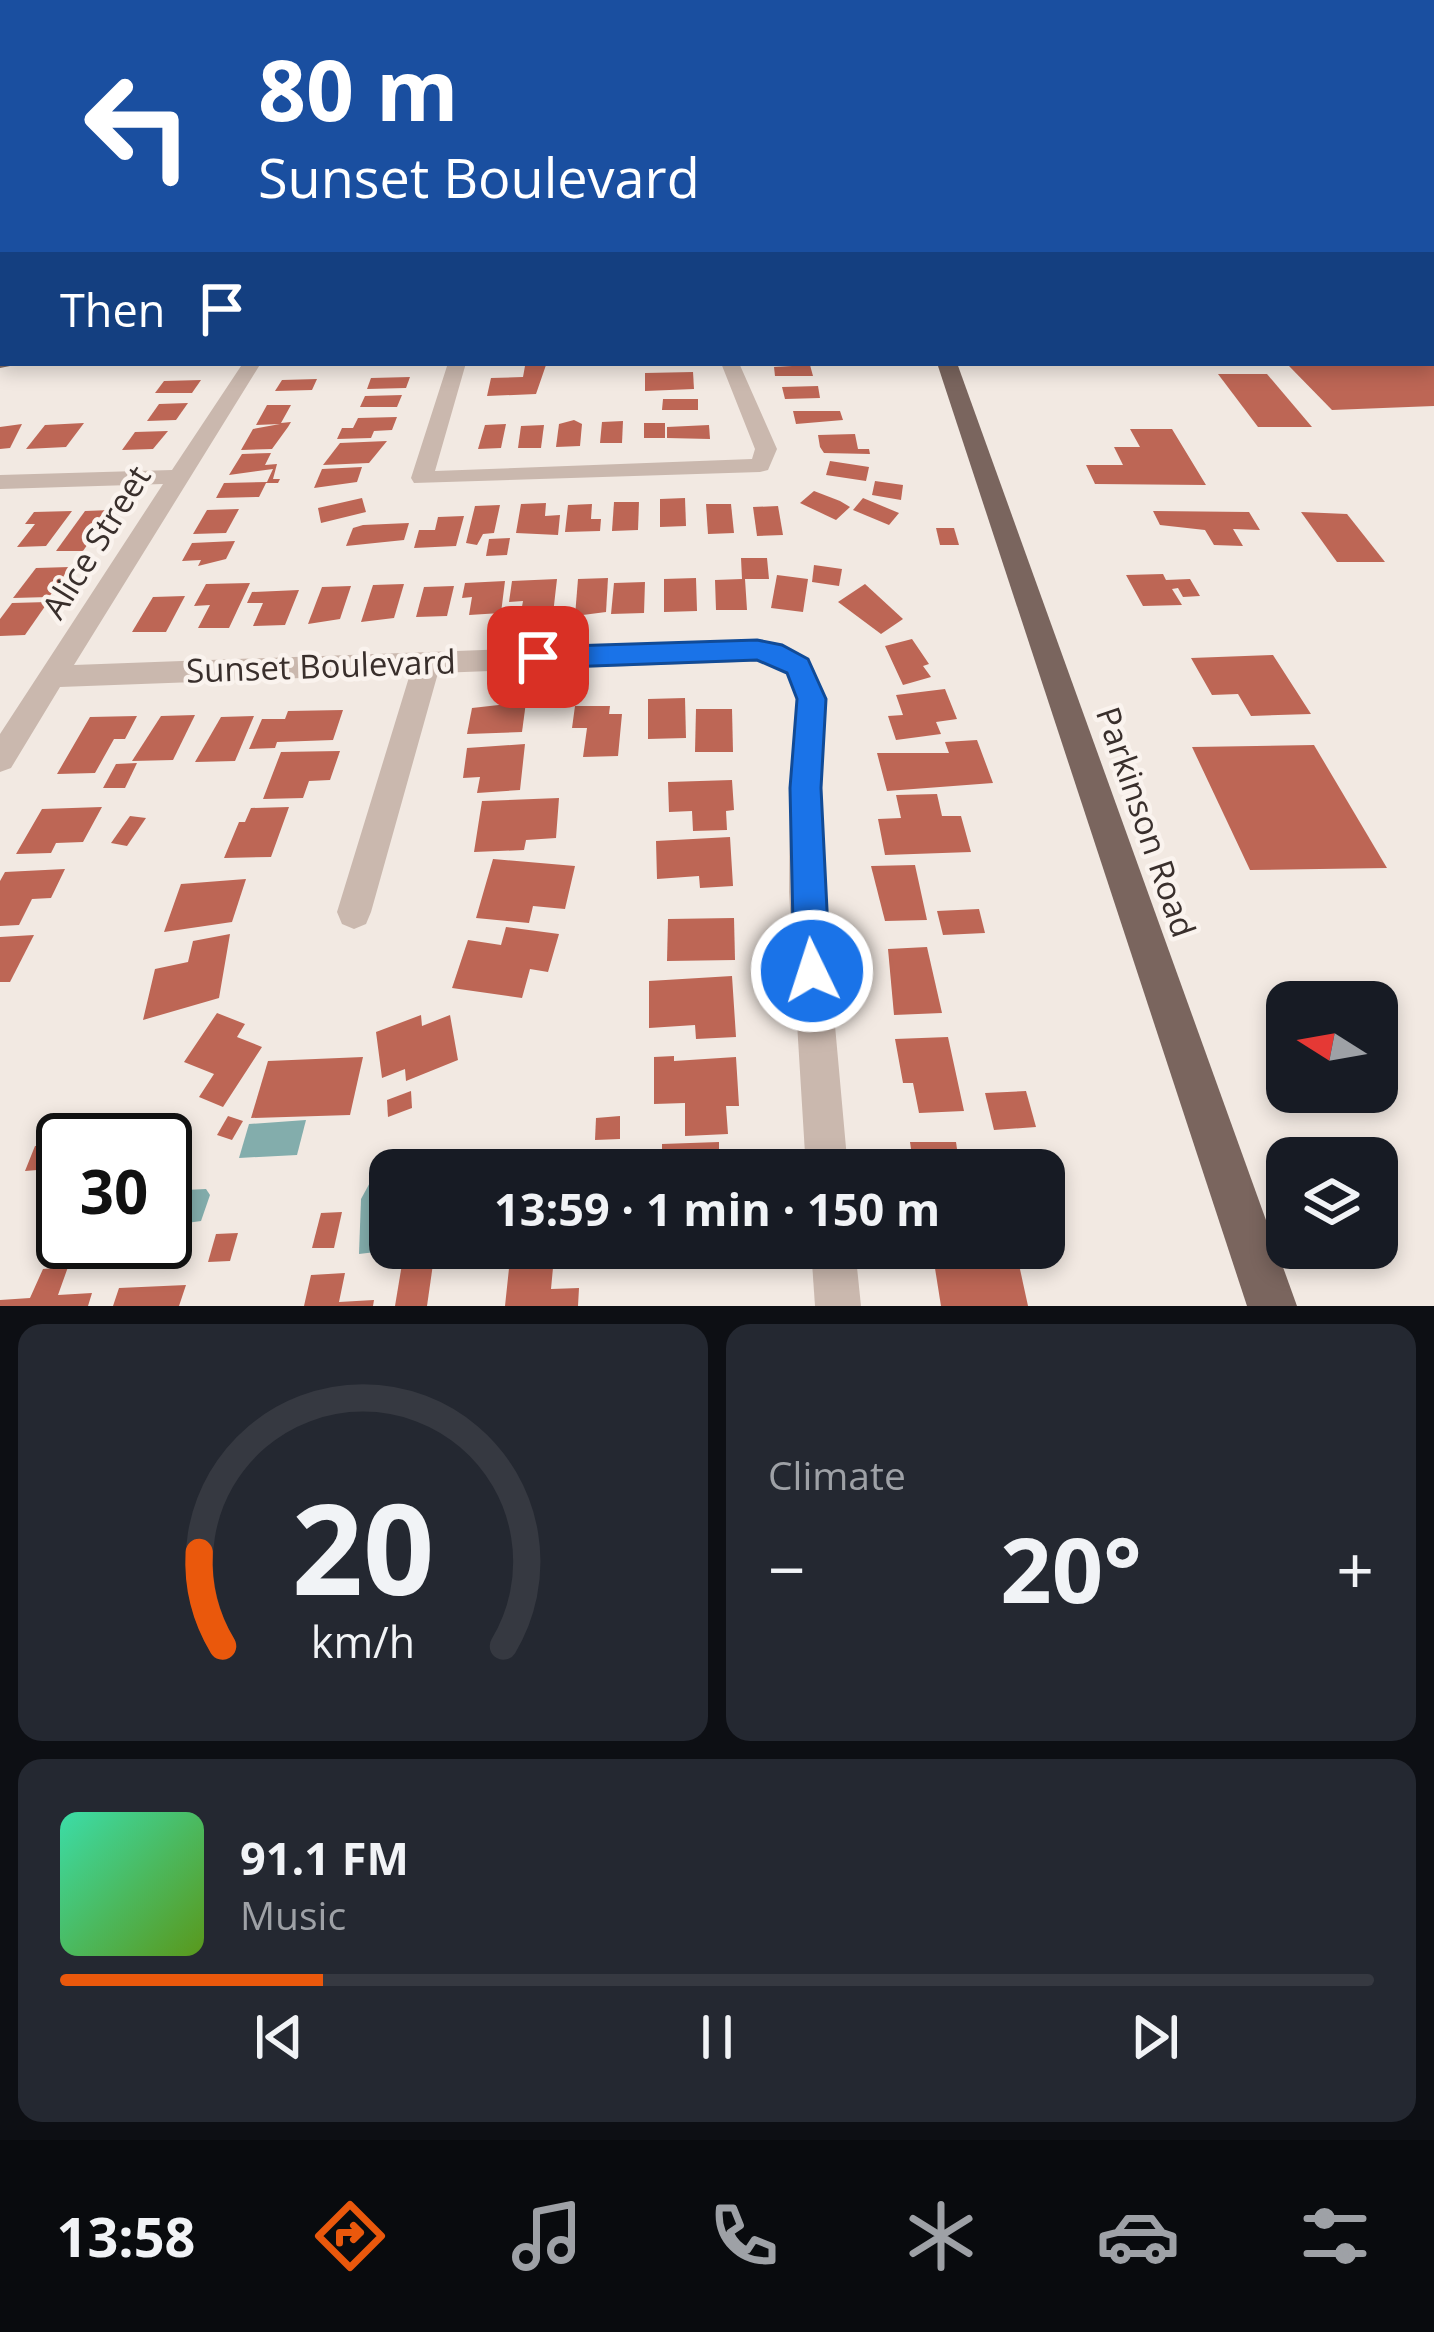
<!DOCTYPE html>
<html lang="en">
<head>
<meta charset="utf-8">
<style>
	:root { --surface:#171b24; --page:#242831; --text:#f1f3f6; --muted:#9ea1a6; --line:#363941; --accent:#ea580c }
	body { margin:0; font-family:"Open Sans",sans-serif; background:var(--page); color:var(--text); height:100vh; display:flex; flex-direction:column; font-size:45px; white-space:nowrap }
	* { box-sizing:border-box; margin:0 }
	p { font-size:39px; color:var(--muted) }
	.icon { flex:none; width:66px; height:66px; fill:none; stroke:currentColor; stroke-width:2; stroke-linecap:round; stroke-linejoin:round }
	.map { position:relative; height:1306px; overflow:hidden }
	.drawer { display:flex; flex-direction:column; gap:18px; padding:18px; background:#0d0f14; flex:1 }
	.drawer>* { flex:none }
	.hud { position:absolute; left:0px; top:0px; width:1434px; height:366px; box-shadow:0 6px 18px #0003; background:#1a4fa0; color:#fff; overflow:hidden }
	.needle { width:78px; rotate:281deg }
	.fabs { position:absolute; left:1266px; top:981px; display:grid; gap:24px }
	.fabs a { display:grid; place-items:center; width:132px; height:132px; border-radius:24px; background:var(--surface); box-shadow:0 6px 18px #0003; font-size:60px }
	.speed { position:absolute; left:36px; top:1113px; display:flex; gap:24px; font-size:60px; font-weight:700; text-align:center }
	.speed>* { display:grid; place-content:center; width:156px; height:156px; border-radius:50%; background:var(--surface); box-shadow:0 6px 18px #0003; line-height:1 }
	.speed .limit { border:6px solid #111; border-radius:18px; background:#fff; color:#111 }
	.pin { position:absolute; display:grid; place-items:center; width:102px; height:102px; color:#fff; margin:-51px; border-radius:24px; box-shadow:0 6px 18px #0006 }
	.me { position:absolute; width:132px; margin:-66px; rotate:356deg; stroke-linejoin:round; filter:drop-shadow(0 0 9px #0008) }
	.turn { display:flex; align-items:center; gap:42px; height:252px; padding:0 60px; font-size:54px }
	.turn .icon { width:156px; height:156px; stroke-width:2.5 }
	.turn b { display:block; font-size:84px; line-height:102px }
	.then { display:flex; align-items:center; height:114px; padding:0 60px; background:#0003; gap:24px; font-size:45px }
	.big { font-size:90px; font-weight:700; line-height:1.1 }
	.drawer .tile { flex:1; display:flex; flex-direction:column; justify-content:center; gap:18px; min-width:0; padding:0 42px; border-radius:24px; background:var(--page) }
	.drawer .dial { align-items:center; gap:0 }
	.dial svg { height:312px; overflow:visible; fill:none; stroke:var(--line); stroke-width:7; stroke-linecap:round; text-anchor:middle }
	.dial text { fill:var(--text); stroke:none }
	.song { display:flex; align-items:center; gap:36px }
	.cover { width:144px; height:144px; border-radius:18px; background:linear-gradient(135deg,hsl(160 70% 55%),hsl(90 70% 35%)) }
	.played { height:12px; border-radius:6px; background:linear-gradient(90deg,var(--accent) 20%,var(--line) 20%) }
	.keys { display:flex; justify-content:space-around; direction:ltr }
	.heat { display:flex; justify-content:space-between; align-items:center; font-size:66px; direction:ltr }
	.drawer .tiles { flex:1; display:grid; gap:18px; grid-template-columns:1fr 1fr }
	.tile:last-child { grid-column:span 2 }
	.trip { position:absolute; left:369px; top:1149px; width:696px; height:120px; border-radius:24px; background:var(--surface); box-shadow:0 6px 18px #0003; font-weight:700; line-height:120px; text-align:center }
	.dock { display:flex; height:192px; justify-content:space-around; align-items:center; background:#090b0e; color:var(--muted) }
	.dock .icon { width:84px; height:84px }
	.dock .current { color:var(--accent) }
	.dock b { font-size:54px; color:var(--text) }
	.map>svg:first-child { display:block }
	.water { fill:#83adac }
	.building { fill:#bd6655 }
	.lines { fill:none; stroke-linecap:round; stroke-linejoin:round }
	.minor { fill:#cab8ae; fill-rule:evenodd }
	.major { fill:#7a655e; fill-rule:evenodd }
	.route { fill:#1a73e8; stroke:#114b97; stroke-width:3 }
	.labels { text-anchor:middle; stroke-width:9; stroke-linejoin:round; paint-order:stroke }
	.street-label { font-size:33px; fill:#392f2c; stroke:#faf3ee }
</style>
</head>
<body>
<div class="map">
<svg width="1434" height="1306" viewBox="0 0 1434 1306">
	<rect width="100%" height="100%" fill="#f2e9e2"/>
	<!-- water -->
	<g class="water">
		<path d="M306 1120 297 1155 239 1158 249 1124Z"/>
		<path d="M390 1175V1230L384 1251 359 1254 361 1199 373 1177Z"/>
		<path d="M206 1189 210 1195 201 1221 165 1226V1191Z"/>
	</g>
	<!-- building -->
	<g class="building">
		<path d="M1384 363H1434V406L1332 410 1289 366Z"/>
		<path d="M546 365 536 394 487 396 491 378 523 377 525 366Z"/>
		<path d="M810 365 813 376H775L774 367Z"/>
		<path d="M693 372 694 389 645 391V373Z"/>
		<path d="M1218 374H1267L1312 427H1258Z"/>
		<path d="M410 377 406 388 367 389 371 378Z"/>
		<path d="M317 379 312 390 275 391 282 380Z"/>
		<path d="M201 380 192 393H155L164 381Z"/>
		<path d="M818 386 820 398 785 399 782 387Z"/>
		<path d="M402 395 397 407H360L365 396Z"/>
		<path d="M663 399H698V410H662Z"/>
		<path d="M188 403 176 420 147 421 159 404Z"/>
		<path d="M267 405H291L281 423 291 422 288 427 272 449 241 450 253 429 280 424 256 425Z"/>
		<path d="M793 411H840L843 420 796 424Z"/>
		<path d="M397 417 392 430 374 431 371 438 337 439 342 428H353L358 418Z"/>
		<path d="M574 420 582 424 580 446 556 447 559 424Z"/>
		<path d="M623 421 622 443H600L602 422Z"/>
		<path d="M84 423 66 447 26 449 45 425Z"/>
		<rect x="644" y="423" width="21" height="15"/>
		<path d="M22 424 10 448 0 449V427Z"/>
		<path d="M506 424 501 448 478 449 485 425Z"/>
		<path d="M544 425 541 448H518L521 426Z"/>
		<path d="M709 425 710 439 667 438V427Z"/>
		<path d="M1130 429H1172L1206 485 1095 484 1086 465H1123L1114 447H1140Z"/>
		<path d="M168 431 153 449 122 450 135 432Z"/>
		<path d="M855 434 858 449H869L870 454 824 453 820 447 818 435Z"/>
		<path d="M387 441 369 463 323 465 340 443Z"/>
		<path d="M271 453 265 465 277 464 273 479H280L278 483H266L259 497 216 498 224 483 267 482 273 469 229 475 242 454Z"/>
		<path d="M830 461 869 467 866 481 826 475Z"/>
		<path d="M362 467 357 482 314 488 322 469Z"/>
		<path d="M875 481 903 485 901 500 872 495Z"/>
		<path d="M814 491 840 501 850 507 836 520 800 503Z"/>
		<path d="M362 498 366 512 321 523 318 508Z"/>
		<path d="M685 498 686 526 660 527V499Z"/>
		<path d="M863 498 899 513 889 525 853 510Z"/>
		<path d="M614 502H639L638 530 612 531Z"/>
		<path d="M546 503 545 516 560 515 558 535 516 533 521 504Z"/>
		<path d="M592 504 591 519H601L600 531 565 532 568 505Z"/>
		<path d="M706 504H731L734 533 708 534Z"/>
		<path d="M500 505 494 533 483 534 477 545 466 543 475 506Z"/>
		<path d="M778 506 783 535 757 536 753 507Z"/>
		<path d="M239 509 226 533 193 534 207 510Z"/>
		<path d="M111 510 83 551H56L85 511Z"/>
		<path d="M72 511 46 546 17 547 35 524H25L34 512Z"/>
		<path d="M1153 511 1249 512 1260 530 1233 529 1243 546 1214 545 1205 530 1160 525Z"/>
		<path d="M1301 512 1347 514 1385 562H1337Z"/>
		<path d="M464 516 456 546 414 548 419 530H435L438 517Z"/>
		<path d="M409 523 404 540 346 546 353 528 363 525Z"/>
		<path d="M936 528H954L959 545H940Z"/>
		<path d="M510 538 507 555 486 556 489 539Z"/>
		<path d="M235 541 226 559 198 566 201 560 182 561 192 543Z"/>
		<path d="M741 558H767L769 579H745L747 610H716L715 580 742 579Z"/>
		<path d="M814 565 842 569 839 586 812 582Z"/>
		<path d="M70 567 49 597 13 598 36 568Z"/>
		<path d="M1163 574 1166 580 1190 579 1200 596 1183 597 1178 588 1172 589 1182 605 1143 606 1126 575Z"/>
		<path d="M777 575 808 579 803 612 771 608Z"/>
		<path d="M608 578 606 612 575 616 578 579Z"/>
		<path d="M696 578 697 611 664 612V579Z"/>
		<path d="M557 579 553 614 520 618 523 601 509 602 512 581Z"/>
		<path d="M505 581 501 613 469 615 472 597 462 598 465 583Z"/>
		<path d="M645 582 644 613 611 614 614 583Z"/>
		<path d="M250 583 229 628H198L210 605 194 606 206 584Z"/>
		<path d="M404 584 394 618 361 622 373 585Z"/>
		<path d="M865 584 903 619 881 634 838 602Z"/>
		<path d="M351 586 340 619 308 624 322 587Z"/>
		<path d="M454 586 447 616 416 617 424 587Z"/>
		<path d="M299 590 285 625 253 626 263 603H247L252 592Z"/>
		<path d="M185 596 166 632H132L153 597Z"/>
		<path d="M48 602 25 635 0 636V619L12 603Z"/>
		<path d="M912 639 929 664 923 666 931 677 903 685 885 646Z"/>
		<path d="M1273 655 1311 714 1251 716 1238 694 1212 695 1191 658Z"/>
		<path d="M945 689 957 719 936 722 941 734 896 740 888 716 903 715 896 695Z"/>
		<path d="M685 698 686 738 648 739V699Z"/>
		<path d="M526 702 522 732 467 734 472 708Z"/>
		<path d="M575 706H610L609 714H622L618 756 583 757 587 728H572Z"/>
		<path d="M696 709H732L733 752H695Z"/>
		<path d="M343 710 333 740 277 742 275 748 249 749 262 719H285L288 711Z"/>
		<path d="M195 715 173 760 132 761 161 716Z"/>
		<path d="M137 716 125 739H114L95 773 57 774 90 717Z"/>
		<path d="M254 716 235 761 195 762 221 717Z"/>
		<path d="M977 740 993 783 887 791 877 753H949L945 742Z"/>
		<path d="M525 744 520 790 477 793 480 777 463 778 467 748Z"/>
		<path d="M1314 745 1387 868 1250 870 1192 747Z"/>
		<path d="M340 751 330 780 309 781 303 798 263 799 281 752Z"/>
		<path d="M137 763 125 788H103L116 764Z"/>
		<path d="M732 780 734 810 726 811 727 830 693 831 692 811 669 812 668 782Z"/>
		<path d="M937 794 942 816H961L971 852 885 855 878 819 901 818 896 795Z"/>
		<path d="M559 798 556 838 526 840 524 850 474 852 482 801Z"/>
		<path d="M102 807 83 842 56 843 51 853 16 854 42 809Z"/>
		<path d="M289 807 271 857 224 858 239 822H245L251 808Z"/>
		<path d="M130 816 146 818 127 846 111 843Z"/>
		<path d="M730 837 733 886 700 888 699 876 657 879 656 841Z"/>
		<path d="M493 859 575 866 565 909 533 906 529 923 476 918Z"/>
		<path d="M915 865 927 920 885 921 871 866Z"/>
		<path d="M65 869 51 898 32 899 19 925 0 926V881L5 872Z"/>
		<path d="M246 879 232 922 164 932 181 884Z"/>
		<path d="M979 909 985 933 943 935 937 911Z"/>
		<path d="M734 918 735 960 667 961 668 919Z"/>
		<path d="M506 927 559 934 548 972 530 969 522 998 452 988 468 940 501 945Z"/>
		<path d="M230 934 219 998 143 1020 155 969 188 962 193 941Z"/>
		<path d="M34 935 10 982H0V937Z"/>
		<path d="M927 947 942 1013 894 1015 888 949Z"/>
		<path d="M732 976 736 1037 696 1039 695 1025 649 1028V981Z"/>
		<path d="M217 1013 245 1024 237 1037 262 1047 223 1107 199 1097 214 1074 184 1062Z"/>
		<path d="M421 1015 422 1026 450 1015 458 1060 406 1081 405 1069 382 1078 376 1032Z"/>
		<path d="M948 1037 964 1111 919 1113 913 1083H903L895 1039Z"/>
		<path d="M674 1056V1061L736 1057 739 1106H726L728 1134 685 1136V1103L654 1104V1057Z"/>
		<path d="M363 1057 350 1115 251 1118 268 1061Z"/>
		<path d="M411 1091 412 1108 388 1117 387 1100Z"/>
		<path d="M1026 1091 1036 1127 994 1130 985 1093Z"/>
		<path d="M228 1116 243 1121 232 1140 217 1135Z"/>
		<path d="M620 1116V1139L595 1140 596 1118Z"/>
		<path d="M719 1142V1162H727V1170H662V1144Z"/>
		<path d="M910 1142H956L960 1170H914Z"/>
		<path d="M59 1144 49 1169 25 1171 35 1146Z"/>
		<path d="M342 1212 334 1248H312L321 1213Z"/>
		<path d="M238 1233 230 1261 208 1262 216 1234Z"/>
		<path d="M434 1257 427 1306H395L403 1258Z"/>
		<path d="M554 1257 551 1289 579 1288 578 1306H505L510 1259Z"/>
		<path d="M1018 1260 1028 1306H941L934 1262Z"/>
		<path d="M68 1267 58 1295 92 1293 88 1306H0V1300L30 1298 43 1269Z"/>
		<path d="M345 1273 339 1302 374 1300 373 1306H304L311 1275Z"/>
		<path d="M186 1285 179 1306H113L119 1288Z"/>
	</g>
	<g class="lines">
		<!-- minor -->
		<g class="minor">
			<rect x="1431" y="323" width="3" height="10"/>
			<path d="M243 363H261L74 665 757 640 782 645 808 660 826 699 820 788 823 892 848 1170H806L789 892 790 788 798 699 787 674 766 661 438 673 371 912 366 924 354 929 342 924 337 912 410 674 60 687 11 768 0 772V734L163 484 0 489V475L172 470Z"/>
			<path d="M448 363H466L435 471 752 459 755 449 721 363H739L777 449 768 470 760 472 414 483 411 478Z"/>
			<path d="M811 1248H855L861 1306H815Z"/>
		</g>
		<!-- major -->
		<g class="major">
			<path d="M0 356 3 363H13L10 366 0 368Z"/>
			<path d="M937 363H957L1297 1306H1247Z"/>
		</g>
	</g>
	<!-- sky -->
	<linearGradient id="sky" x2="0" y2="1"><stop stop-color="#7fb1d0"/><stop offset="0.47" stop-color="#f9f5f2"/><stop offset="1" stop-color="#f9f5f2" stop-opacity="0"/></linearGradient>
	<rect width="1434" height="346" fill="url(#sky)"/>
	<!-- route -->
	<path class="route" d="M757 640 782 645 808 659 826 699 821 788 830 971 825 984 812 989 799 984 794 971 790 788 797 699 787 673 757 660 538 668 525 657 538 647Z"/>
	<g class="labels">
		<!-- street labels -->
		<g class="street-label">
			<text transform="translate(96 542) rotate(-58)" y="12">Alice Street</text>
			<text transform="translate(321 666) rotate(-2)" y="12">Sunset Boulevard</text>
			<text transform="translate(1146 822) rotate(71)" y="12">Parkinson Road</text>
		</g>
	</g>
</svg>
<div class="fabs">
<a><svg class="needle" viewBox="-14 -14 28 28"><path d="M0-13l5 13h-10z" fill="#e53935"/><path d="M0 13l5-13h-10z" fill="#9ea1a6"/></svg></a>
<a><svg class="icon" aria-label="layers" viewBox="0 0 24 24"><path d="M12 4l9 5-9 5-9-5zM3 14l9 5 9-5"/></svg></a>
</div>
<div class="speed"><div class="limit">30</div></div>
<div class="pin" style="left:538px;top:657px;background:#d93025"><svg class="icon" aria-label="arrive" viewBox="0 0 24 24"><path d="M6 21V4h12l-3 4 3 4H6"/></svg></div>
<svg class="me" style="left:812px;top:971px" viewBox="-20 -20 40 40"><circle r="17" fill="#1a73e8" stroke="#fff" stroke-width="3"/><path d="M0-11L8 9 0 5-8 9z" fill="#fff"/></svg>
<div class="trip">13:59 · 1 min · 150 m</div>
<div class="hud">
<div class="turn"><svg class="icon" aria-label="left" viewBox="0 0 24 24"><path d="M17 20v-9H6M10 6l-5 5 5 5"/></svg><div><b>80 m</b>Sunset Boulevard</div></div>
<div class="then">Then<svg class="icon" aria-label="arrive" viewBox="0 0 24 24"><path d="M6 21V4h12l-3 4 3 4H6"/></svg></div>
</div>
</div>
<section class="drawer">
<div class="tiles">
<div class="tile dial"><svg viewBox="0 0 100 80">
<path d="M14 69A42 42 0 1 1 86 69"/>
<path d="M14 69A42 42 0 0 1 8 45" stroke="#ea580c"/>
<text x="50" y="56" font-size="32" font-weight="700">20</text>
<text x="50" y="72" font-size="11">km/h</text>
</svg></div>
<div class="tile"><p>Climate</p>
<div class="heat"><a>−</a><b class="big">20°</b><a>+</a></div>
</div>
<div class="tile">
<div class="song"><i class="cover"></i><div><b>91.1 FM</b><p>Music</p></div></div>
<div class="played"></div>
<div class="keys"><svg class="icon" aria-label="previous" viewBox="0 0 24 24"><path d="M18 5L8 12l10 7zM5 5v14"/></svg><svg class="icon" aria-label="pause" viewBox="0 0 24 24"><path d="M8 5v14M16 5v14"/></svg><svg class="icon" aria-label="next" viewBox="0 0 24 24"><path d="M6 5l10 7-10 7zM19 5v14"/></svg></div>
</div>
</div>
</section>
<nav class="dock">
<b>13:58</b>
<svg class="icon current" aria-label="directions" viewBox="0 0 24 24"><path d="M12 3l9 9-9 9-9-9zM9 14v-3h6M13 9l2 2-2 2"/></svg>
<svg class="icon" aria-label="music" viewBox="0 0 24 24"><path d="M9 18V5l10-2v13"/><circle cx="6" cy="18" r="3"/><circle cx="16" cy="16" r="3"/></svg>
<svg class="icon" aria-label="phone" viewBox="0 0 24 24"><path d="M5 4h4l2 5-3 2q2 4 5 5l2-3 5 2v4C11 20 4 13 5 4z"/></svg>
<svg class="icon" aria-label="climate" viewBox="0 0 24 24"><path d="M12 3v18M4 7l16 10M4 17L20 7"/></svg>
<svg class="icon" aria-label="car" viewBox="0 0 24 24"><path d="M5 17H2v-5l4-1 3-4h7l3 4 3 1v5h-3M9 17h6M6 11h13"/><circle cx="7" cy="17" r="2"/><circle cx="17" cy="17" r="2"/></svg>
<svg class="icon" aria-label="filters" viewBox="0 0 24 24"><path d="M4 7h16M4 17h16"/><circle cx="9" cy="7" r="2"/><circle cx="15" cy="17" r="2"/></svg>
</nav>
</body>
</html>
